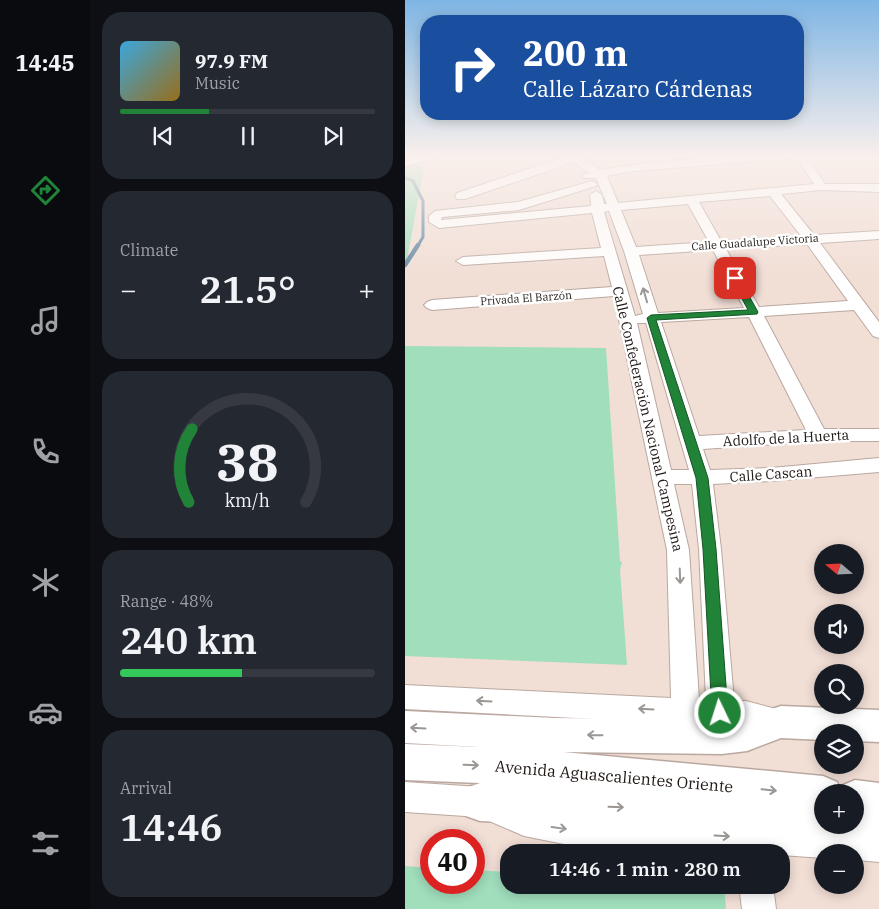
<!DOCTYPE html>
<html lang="en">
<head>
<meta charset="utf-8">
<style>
	:root { --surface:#171b24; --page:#242831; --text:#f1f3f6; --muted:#9ea1a6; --line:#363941; --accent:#218337 }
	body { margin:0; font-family:"IBM Plex Serif",serif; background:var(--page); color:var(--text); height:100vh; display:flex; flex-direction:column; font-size:19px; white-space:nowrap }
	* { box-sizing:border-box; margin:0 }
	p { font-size:16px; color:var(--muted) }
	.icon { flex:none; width:28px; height:28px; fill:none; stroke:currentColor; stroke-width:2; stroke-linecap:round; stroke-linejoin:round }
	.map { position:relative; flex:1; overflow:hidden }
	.drawer { display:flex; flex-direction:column; gap:12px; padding:12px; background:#0d0f14; width:315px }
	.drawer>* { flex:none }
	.hud { position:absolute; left:15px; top:15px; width:384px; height:105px; border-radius:20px; box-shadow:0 2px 12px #0003; background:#1a4fa0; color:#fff; overflow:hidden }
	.needle { width:32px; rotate:289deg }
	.tools { position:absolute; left:409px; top:544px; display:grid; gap:10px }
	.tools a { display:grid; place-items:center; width:50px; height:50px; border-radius:50%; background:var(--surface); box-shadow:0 2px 12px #0003; font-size:25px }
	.speed { position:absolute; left:15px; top:829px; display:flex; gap:10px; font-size:25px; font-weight:700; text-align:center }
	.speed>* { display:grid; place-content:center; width:65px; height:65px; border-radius:50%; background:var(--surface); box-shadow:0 2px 12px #0003; line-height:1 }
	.speed .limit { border:8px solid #d22; background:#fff; color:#111 }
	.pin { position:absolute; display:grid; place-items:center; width:42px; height:42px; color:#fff; margin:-21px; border-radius:10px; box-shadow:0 2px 8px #0006 }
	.me { position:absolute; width:55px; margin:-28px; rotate:356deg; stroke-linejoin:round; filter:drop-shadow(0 0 4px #0008) }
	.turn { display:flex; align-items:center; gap:18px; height:105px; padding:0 20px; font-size:22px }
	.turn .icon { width:65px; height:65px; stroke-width:2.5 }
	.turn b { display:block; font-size:35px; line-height:42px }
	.big { font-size:38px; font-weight:600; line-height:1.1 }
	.drawer .widget { flex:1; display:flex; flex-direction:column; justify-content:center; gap:8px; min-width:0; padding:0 18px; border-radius:20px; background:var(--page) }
	.drawer .dial { align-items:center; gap:0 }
	.dial svg { height:130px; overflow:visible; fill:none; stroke:var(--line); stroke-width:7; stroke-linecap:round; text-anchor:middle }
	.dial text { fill:var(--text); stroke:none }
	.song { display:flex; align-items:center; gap:15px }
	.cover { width:60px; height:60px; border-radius:8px; background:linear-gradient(135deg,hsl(200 70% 55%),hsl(40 70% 35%)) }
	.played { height:5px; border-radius:2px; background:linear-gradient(90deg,var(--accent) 35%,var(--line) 35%) }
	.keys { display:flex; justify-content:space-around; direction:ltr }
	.heat { display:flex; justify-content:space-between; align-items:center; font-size:28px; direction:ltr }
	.charge { height:8px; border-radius:4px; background:linear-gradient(90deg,#34c759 48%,var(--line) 0) }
	.trip { position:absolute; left:95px; top:844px; width:290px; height:50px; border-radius:20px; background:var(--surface); box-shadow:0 2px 12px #0003; font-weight:600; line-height:50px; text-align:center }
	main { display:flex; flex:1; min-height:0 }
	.menu { display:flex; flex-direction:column; width:90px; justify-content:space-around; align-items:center; background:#090b0e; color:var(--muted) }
	.menu .icon { width:35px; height:35px }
	.menu .active { color:var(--accent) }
	.menu b { font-size:22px; color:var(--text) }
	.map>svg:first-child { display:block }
	.green { fill:#a0debc }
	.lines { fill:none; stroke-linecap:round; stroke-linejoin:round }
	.stream-far1 { stroke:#6487a1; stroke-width:3 }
	.stream { stroke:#6487a1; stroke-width:4.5 }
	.minor-casing { stroke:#baa8a0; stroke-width:2 }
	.major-casing { stroke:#baa8a0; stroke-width:3 }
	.minor { fill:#fff; fill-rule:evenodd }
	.major { fill:#fff; fill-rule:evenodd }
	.oneway { stroke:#9a9795 }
	.route { fill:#218337; stroke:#155524 }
	.labels { text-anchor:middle; stroke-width:5; stroke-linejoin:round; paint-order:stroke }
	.far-street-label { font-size:11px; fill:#1e1714; stroke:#fff }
	.street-label { font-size:14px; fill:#1e1714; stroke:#fff }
	.near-street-label { font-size:16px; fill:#1e1714; stroke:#fff }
</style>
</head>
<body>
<main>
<nav class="menu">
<b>14:45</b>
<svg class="icon active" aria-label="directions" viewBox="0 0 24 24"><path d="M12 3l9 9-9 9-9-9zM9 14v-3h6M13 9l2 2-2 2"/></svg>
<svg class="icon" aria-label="music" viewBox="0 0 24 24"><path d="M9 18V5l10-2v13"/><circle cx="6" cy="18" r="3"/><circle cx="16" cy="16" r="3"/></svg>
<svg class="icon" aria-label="phone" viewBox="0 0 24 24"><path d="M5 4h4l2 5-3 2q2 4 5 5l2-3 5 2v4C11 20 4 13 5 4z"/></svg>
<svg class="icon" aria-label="climate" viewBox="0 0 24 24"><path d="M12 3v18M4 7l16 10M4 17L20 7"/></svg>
<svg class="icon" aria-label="car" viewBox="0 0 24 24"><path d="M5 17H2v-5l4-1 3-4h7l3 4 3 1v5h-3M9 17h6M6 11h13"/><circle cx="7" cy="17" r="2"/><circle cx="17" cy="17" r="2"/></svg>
<svg class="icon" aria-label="filters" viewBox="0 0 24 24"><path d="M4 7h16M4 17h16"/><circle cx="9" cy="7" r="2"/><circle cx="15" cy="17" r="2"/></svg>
</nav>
<section class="drawer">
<div class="widget">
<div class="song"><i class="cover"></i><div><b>97.9 FM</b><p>Music</p></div></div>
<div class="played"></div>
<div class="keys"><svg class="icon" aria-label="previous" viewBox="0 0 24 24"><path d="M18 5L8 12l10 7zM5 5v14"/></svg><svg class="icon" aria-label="pause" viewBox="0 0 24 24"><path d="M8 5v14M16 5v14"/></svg><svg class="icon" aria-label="next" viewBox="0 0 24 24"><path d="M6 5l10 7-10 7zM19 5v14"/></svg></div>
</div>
<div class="widget"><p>Climate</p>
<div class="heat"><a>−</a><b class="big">21.5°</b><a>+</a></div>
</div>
<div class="widget dial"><svg viewBox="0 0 100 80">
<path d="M14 69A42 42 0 1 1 86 69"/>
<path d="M14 69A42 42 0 0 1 16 24" stroke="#218337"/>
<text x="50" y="56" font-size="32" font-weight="700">38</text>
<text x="50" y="72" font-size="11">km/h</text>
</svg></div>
<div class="widget"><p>Range · 48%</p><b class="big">240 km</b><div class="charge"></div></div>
<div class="widget"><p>Arrival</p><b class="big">14:46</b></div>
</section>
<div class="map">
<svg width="474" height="909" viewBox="0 0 474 909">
	<rect width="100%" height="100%" fill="#f1ded5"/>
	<!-- green -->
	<g class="green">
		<path d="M0 156H4L19 168 0 270Z"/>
		<path d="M0 346 201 348 215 561 217 562 215 570 222 665 0 656Z"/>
		<path d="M0 866 26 868V882H69V870L104 872V885H319L321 909H0Z"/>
	</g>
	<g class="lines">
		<!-- stream-far1 -->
		<path class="stream-far1" d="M0 178 8 181 18 201V237L12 247"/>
		<!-- stream -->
		<path class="stream" d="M0 265 13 245"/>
		<defs>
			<g id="minor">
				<path d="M162 156H175L195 170C259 159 324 156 388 156L383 159 228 171 202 176 213 203 409 184 390 156H401L420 184H474V192L417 190 376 194 409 235 474 231V239L415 243 474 322V338L468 336 449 310 359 316 419 429H474V441H413L298 449 305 470 366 468 474 458V472L366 481 308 484 316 549 329 701H341L382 712 386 721 382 730 372 734 331 726V737L327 746 317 750 307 746 303 737 302 725 296 724V736L292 745 282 749 272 745 268 736 267 723 0 709V685L266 698 262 550 209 296 27 310 22 308 19 305 22 302 27 300 207 287 199 256 58 265 51 261 58 257 196 248 187 213 34 228 24 222V216L30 211 113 202 187 181 193 184 191 186 114 210 37 217 36 220 186 206 185 195 191 191 197 195 199 204H202L191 178H179L177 176 179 174 184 173 169 162 60 199H52L50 196 52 193ZM365 196 396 236 316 241 294 202ZM283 204 304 242 231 247 216 210ZM204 211 219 251 238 314 230 316 199 212ZM402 244 443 301 354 307 321 249ZM308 250 339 308 253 313 234 255ZM344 317 401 430 294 436 256 322ZM232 323H241L284 470H266ZM269 484H287L294 549 301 699H294L284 550Z"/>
				<path d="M0 782 75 787 119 804 164 813 345 821 474 830V862L450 860V852H418V858L376 855V852H334L164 845 119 836 75 817 0 812Z"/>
				<path d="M334 885H368L371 909H337Z"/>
			</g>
			<g id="major">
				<path d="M6 156H30L29 159 0 166V158Z"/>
				<path d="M376 706 474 710V742L450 741V732H418V740L376 738 342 751 317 754 158 752 418 776 432 782 435 789 436 786 450 780 474 783V837H450L436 831 434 825 432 830 418 836 75 821 61 816 56 802 61 788 75 783 0 780V744L74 747 0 743V711L150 718 317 720 342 717ZM418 792H450V825H418Z"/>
			</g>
		</defs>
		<!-- minor casing -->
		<use href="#minor" class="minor-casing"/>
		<!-- major casing -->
		<use href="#major" class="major-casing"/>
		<!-- minor -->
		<use href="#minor" class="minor"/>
		<!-- major -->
		<use href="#major" class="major"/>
	</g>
	<!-- one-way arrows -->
	<defs><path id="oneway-shaft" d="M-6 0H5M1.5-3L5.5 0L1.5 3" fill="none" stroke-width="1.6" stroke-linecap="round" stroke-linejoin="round" transform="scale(1.25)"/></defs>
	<g class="oneway">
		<use href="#oneway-shaft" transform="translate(240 295) rotate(-106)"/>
		<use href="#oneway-shaft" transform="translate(275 576) rotate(88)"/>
		<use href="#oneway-shaft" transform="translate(79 701) rotate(-177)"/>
		<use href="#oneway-shaft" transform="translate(241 709) rotate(-177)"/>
		<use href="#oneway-shaft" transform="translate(13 728) rotate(-177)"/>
		<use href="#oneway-shaft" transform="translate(190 735) rotate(-179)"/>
		<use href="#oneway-shaft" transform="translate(66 765) rotate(2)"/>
		<use href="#oneway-shaft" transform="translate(364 790) rotate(6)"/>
		<use href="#oneway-shaft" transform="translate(211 807) rotate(2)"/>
		<use href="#oneway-shaft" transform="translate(154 828) rotate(8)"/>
		<use href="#oneway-shaft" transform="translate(317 836) rotate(3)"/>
	</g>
	<!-- sky -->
	<linearGradient id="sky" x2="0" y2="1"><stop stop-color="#7fb5e4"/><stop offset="0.55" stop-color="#f9f0ec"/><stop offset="1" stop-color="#f9f0ec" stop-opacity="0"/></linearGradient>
	<rect width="474" height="284" fill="url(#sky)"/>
	<!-- route -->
	<path class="route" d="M330 276 334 278 353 312 352 314 251 320 303 478 311 549 323 713 320 718 315 720 309 718 307 713 298 549 291 478 242 318 246 315 343 310 326 278Z"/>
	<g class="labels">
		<!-- far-street labels -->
		<g class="far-street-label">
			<text transform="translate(350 242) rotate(-4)" y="4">Calle Guadalupe Victoria</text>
			<text transform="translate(121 298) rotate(-4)" y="4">Privada El Barzón</text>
		</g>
		<!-- street labels -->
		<g class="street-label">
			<text transform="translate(243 419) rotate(77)" y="5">Calle Confederación Nacional Campesina</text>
			<text transform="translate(381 438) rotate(-3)" y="5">Adolfo de la Huerta</text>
			<text transform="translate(366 474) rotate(-4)" y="5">Calle Cascan</text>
		</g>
		<!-- near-street labels -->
		<g class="near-street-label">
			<text transform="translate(209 776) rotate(5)" y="6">Avenida Aguascalientes Oriente</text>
		</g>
	</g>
</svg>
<div class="tools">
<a><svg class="needle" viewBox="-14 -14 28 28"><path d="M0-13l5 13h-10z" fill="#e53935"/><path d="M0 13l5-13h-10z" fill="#9ea1a6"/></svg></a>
<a><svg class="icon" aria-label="sound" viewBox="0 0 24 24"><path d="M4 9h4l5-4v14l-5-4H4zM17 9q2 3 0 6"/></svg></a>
<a><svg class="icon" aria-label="search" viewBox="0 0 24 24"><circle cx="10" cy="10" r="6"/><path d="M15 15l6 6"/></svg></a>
<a><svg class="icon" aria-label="layers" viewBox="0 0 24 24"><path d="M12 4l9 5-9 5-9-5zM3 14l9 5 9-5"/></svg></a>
<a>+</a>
<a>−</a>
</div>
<div class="speed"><div class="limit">40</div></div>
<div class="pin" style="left:330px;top:278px;background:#d93025"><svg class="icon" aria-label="arrive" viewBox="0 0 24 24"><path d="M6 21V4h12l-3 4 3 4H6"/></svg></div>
<svg class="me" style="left:315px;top:713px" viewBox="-20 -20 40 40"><circle r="17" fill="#218337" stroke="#fff" stroke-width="3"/><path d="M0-11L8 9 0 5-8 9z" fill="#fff"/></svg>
<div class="trip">14:46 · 1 min · 280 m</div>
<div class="hud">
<div class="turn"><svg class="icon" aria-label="right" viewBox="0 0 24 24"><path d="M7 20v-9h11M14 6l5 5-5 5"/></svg><div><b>200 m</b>Calle Lázaro Cárdenas</div></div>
</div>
</div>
</main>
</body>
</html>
